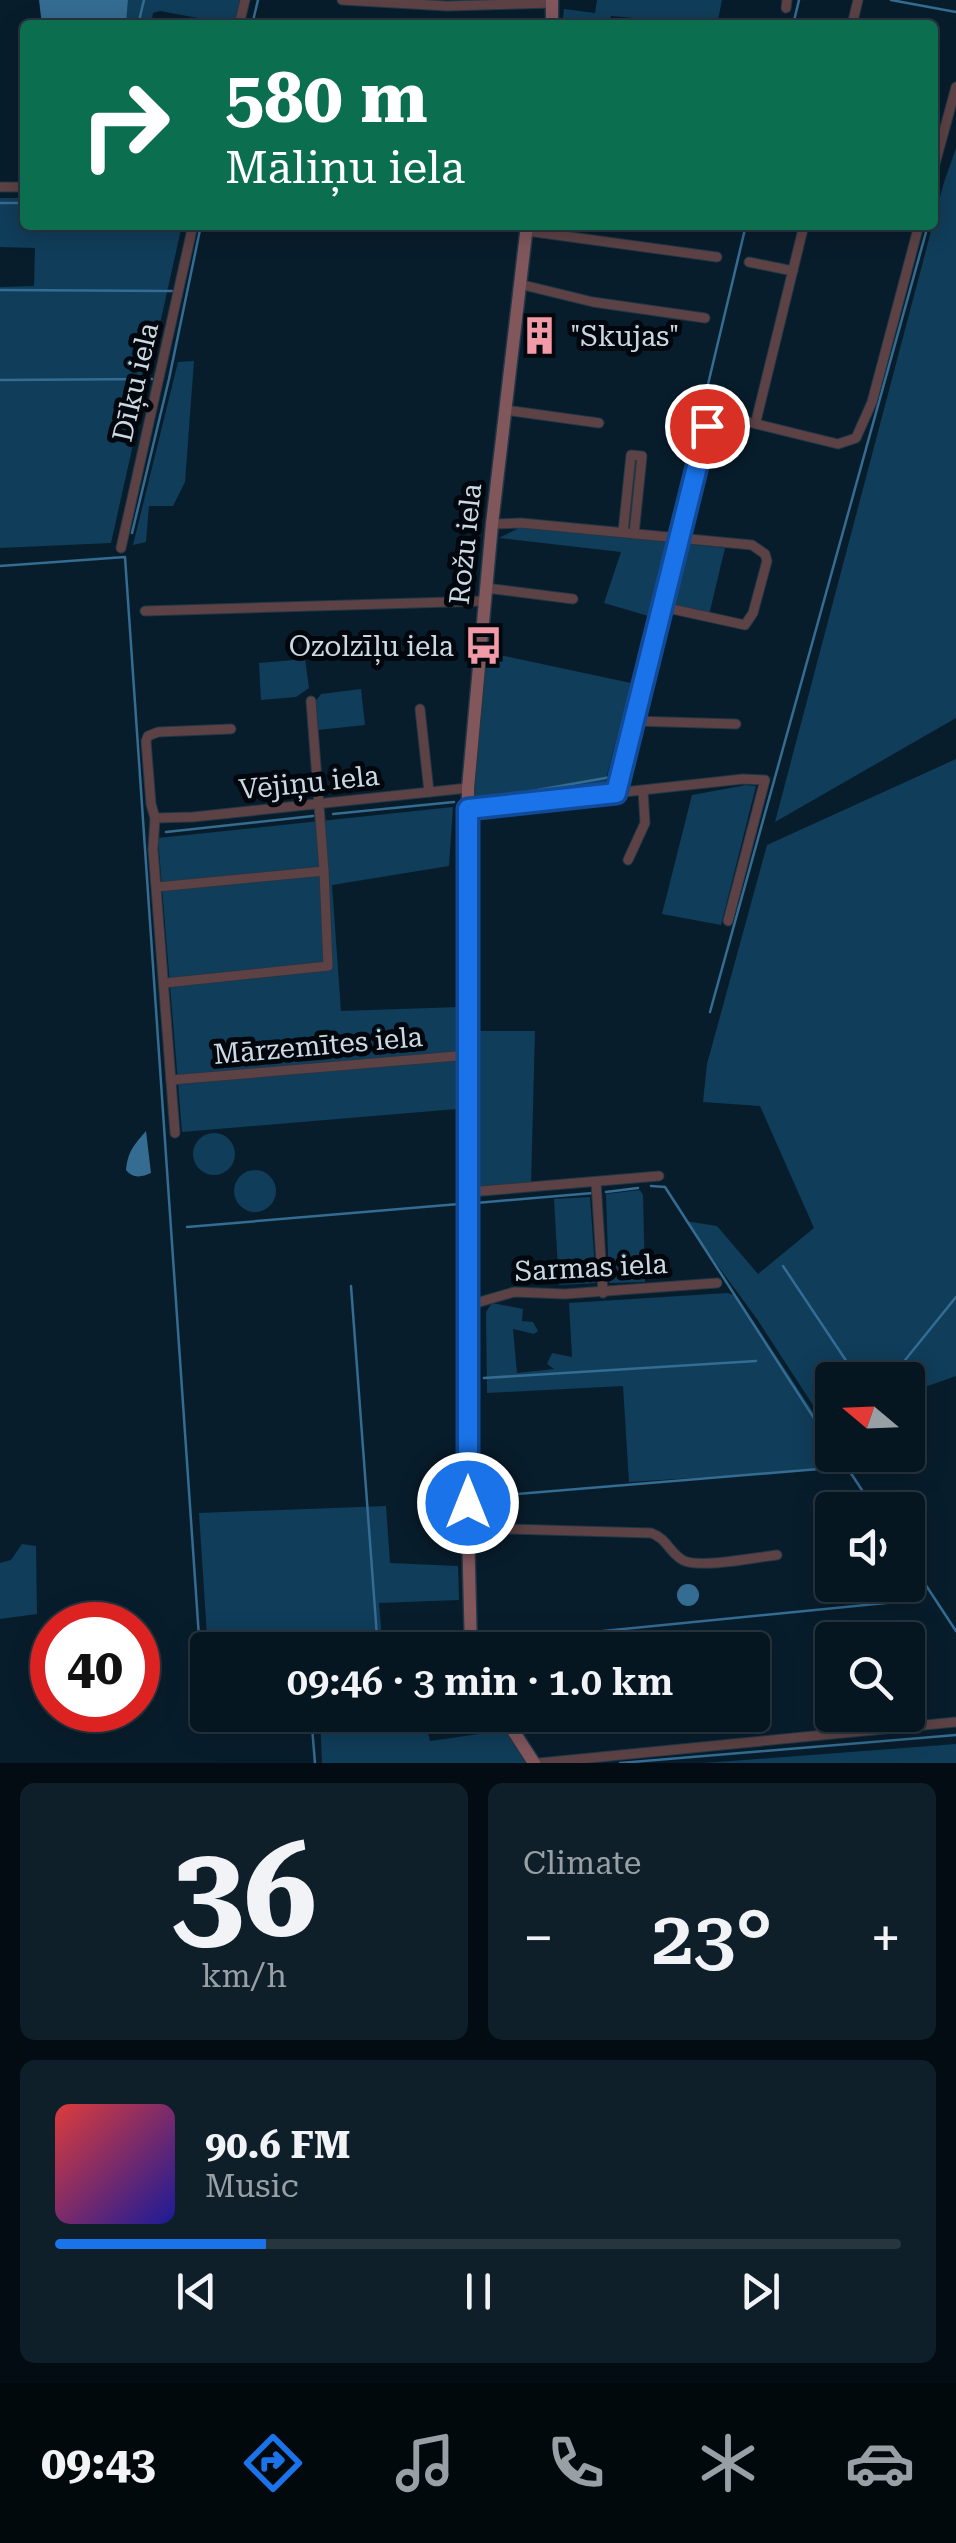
<!DOCTYPE html>
<html lang="en">
<head>
<meta charset="utf-8">
<style>
	:root { --surface:#061621; --page:#0f1f2a; --text:#f1f3f6; --muted:#989fa5; --line:#27353f; --accent:#1a73e8 }
	body { margin:0; font-family:"Roboto Serif",serif; background:var(--page); color:var(--text); height:100vh; display:flex; flex-direction:column; font-size:38px; white-space:nowrap }
	* { box-sizing:border-box; margin:0 }
	p { font-size:32px; color:var(--muted) }
	.icon { flex:none; width:55px; height:55px; fill:none; stroke:currentColor; stroke-width:2; stroke-linecap:round; stroke-linejoin:round }
	.map { position:relative; height:1763px; overflow:hidden }
	.sheet { display:flex; flex-direction:column; gap:20px; padding:20px; background:#030c12; flex:1 }
	.sheet>* { flex:none }
	.hud { position:absolute; left:20px; top:20px; width:918px; height:210px; border-radius:10px; box-shadow:0 5px 25px #0003,0 0 0 2px var(--line); background:#0b6e4f; color:#fff; overflow:hidden }
	.needle { width:65px; rotate:289deg }
	.controls { position:absolute; left:815px; top:1362px; display:grid; gap:20px }
	.controls a { display:grid; place-items:center; width:110px; height:110px; border-radius:10px; background:var(--surface); box-shadow:0 5px 25px #0003,0 0 0 2px var(--line); font-size:50px }
	.speed { position:absolute; left:30px; top:1602px; display:flex; gap:20px; font-size:50px; font-weight:700; text-align:center }
	.speed>* { display:grid; place-content:center; width:130px; height:130px; border-radius:50%; background:var(--surface); box-shadow:0 5px 25px #0003,0 0 0 2px var(--line); line-height:1 }
	.speed .limit { border:15px solid #d22; background:#fff; color:#111 }
	.pin { position:absolute; display:grid; place-items:center; width:85px; height:85px; color:#fff; margin:-42px; border:5px solid #fff; border-radius:50%; box-shadow:0 2px 10px #0007 }
	.me { position:absolute; width:110px; margin:-55px; rotate:0deg; stroke-linejoin:round; filter:drop-shadow(0 0 8px #0008) }
	.turn { display:flex; align-items:center; gap:35px; height:210px; padding:0 40px; font-size:45px }
	.turn .icon { width:130px; height:130px; stroke-width:2.5 }
	.turn b { display:block; font-size:70px; line-height:85px }
	.big { font-size:75px; font-weight:600; line-height:1.1 }
	.sheet .card { flex:1; display:flex; flex-direction:column; justify-content:center; gap:15px; min-width:0; padding:0 35px; border-radius:15px; background:var(--page) }
	.sheet .dial { align-items:center; gap:0 }
	.dial b { font-size:130px; line-height:1 }
	.song { display:flex; align-items:center; gap:30px }
	.cover { width:120px; height:120px; border-radius:15px; background:linear-gradient(135deg,hsl(0 70% 55%),hsl(240 70% 35%)) }
	.played { height:10px; border-radius:5px; background:linear-gradient(90deg,var(--accent) 25%,var(--line) 25%) }
	.keys { display:flex; justify-content:space-around; direction:ltr }
	.heat { display:flex; justify-content:space-between; align-items:center; font-size:55px; direction:ltr }
	.sheet .tiles { flex:1; display:grid; gap:20px; grid-template-columns:1fr 1fr }
	.card:last-child { grid-column:span 2 }
	.trip { position:absolute; left:190px; top:1632px; width:580px; height:100px; border-radius:10px; background:var(--surface); box-shadow:0 5px 25px #0003,0 0 0 2px var(--line); font-weight:600; line-height:100px; text-align:center }
	.tabs { display:flex; height:160px; justify-content:space-around; align-items:center; background:#02090d; color:var(--muted) }
	.tabs .icon { width:70px; height:70px }
	.tabs .selected { color:var(--accent) }
	.tabs b { font-size:45px; color:var(--text) }
	.map>svg:first-child { display:block }
	.green { fill:#103d5a }
	.water { fill:#356c92 }
	.lines { fill:none; stroke-linecap:round; stroke-linejoin:round }
	.stream { stroke:#356c92; stroke-width:2.5 }
	.street-casing { stroke:#233746; stroke-width:11 }
	.secondary-casing { stroke:#233746; stroke-width:15 }
	.street { stroke:#5c4245; stroke-width:9 }
	.secondary { stroke:#81575c; stroke-width:12 }
	.route-casing { stroke:#114b97; stroke-width:25 }
	.route { stroke:#1a73e8; stroke-width:18 }
	.labels { text-anchor:middle; stroke-width:10; stroke-linejoin:round; paint-order:stroke }
	.poi-label { font-size:28px; fill:#ccd9e3; stroke:#02070d; text-anchor:start }
	.street-label { font-size:28px; fill:#ccd9e3; stroke:#02070d }
</style>
</head>
<body>
<div class="map">
<svg width="956" height="1763" viewBox="0 0 956 1763">
	<rect width="100%" height="100%" fill="#081d2c"/>
	<!-- green -->
	<g class="green">
		<path d="M128 0H241L235 25 160 11 153 13 151 25H125Z"/>
		<path d="M597 0H722L717 25 611 16 609 25H562L564 9 595 13Z"/>
		<path d="M956 148V718L775 822 944 182Z"/>
		<path d="M0 198H25V225H182L111 543 0 548V287L34 286 35 248 0 247Z"/>
		<path d="M194 361 185 482 173 506H149L146 542 133 545 178 362Z"/>
		<path d="M521 527 667 542 672 546 655 618 604 603 621 552 499 538Z"/>
		<path d="M688 544 725 548 709 615 674 606 670 601 683 549Z"/>
		<path d="M486 652 631 683 605 783 475 796 477 722Z"/>
		<path d="M305 659 309 688 296 697 261 700 259 663Z"/>
		<path d="M361 689 365 725 318 730 315 702 321 694Z"/>
		<path d="M956 759V1376L908 1393V1380H832V1419L824 1422 757 1319 685 1221 717 1226 758 1274 814 1228 760 1106 703 1102 707 1064 767 845Z"/>
		<path d="M746 785 756 786 721 925 662 914 692 795Z"/>
		<path d="M453 807 449 866 332 885 341 1011 459 1007 457 1109 182 1132 158 838Z"/>
		<path d="M476 1031H535L531 1184 483 1189 476 1185Z"/>
		<circle cx="214" cy="1154" r="21"/>
		<circle cx="255" cy="1191" r="21"/>
		<path d="M640 1190 643 1195 645 1282 609 1283 606 1194Z"/>
		<path d="M590 1197 596 1283 559 1285 554 1199Z"/>
		<path d="M727 1293 737 1296 832 1441V1455H842L850 1468 629 1482 623 1386 487 1393 486 1312 492 1303 523 1309 522 1321 533 1322 538 1331 534 1334 513 1329 517 1373 554 1369 547 1364 552 1353 572 1357 569 1303Z"/>
		<path d="M386 1506 390 1563 458 1566 459 1600 379 1603 383 1650 208 1651 199 1513Z"/>
		<path d="M22 1544 36 1546 37 1614 0 1619V1563L11 1560Z"/>
		<path d="M320 1715H409L412 1734 428 1732 430 1741 486 1733 481 1719 497 1717 529 1763H322Z"/>
		<path d="M956 1744V1763H704Z"/>
	</g>
	<!-- water -->
	<g class="water">
		<path d="M39 0H128L126 23 42 25Z"/>
		<path d="M146 1131 151 1173C142 1177 133 1179 126 1170 128 1151 134 1145 146 1131Z"/>
		<circle cx="688" cy="1595" r="11"/>
	</g>
	<g class="lines">
		<!-- stream -->
		<g class="stream">
			<path d="M891 0 956 12"/>
			<path d="M138 25 144 0"/>
			<path d="M252 25 258 0"/>
			<path d="M793 25 799 0"/>
			<path d="M0 203H25"/>
			<path d="M932 207 935 199"/>
			<path d="M0 290 172 291"/>
			<path d="M0 380 152 379"/>
			<path d="M673 531 746 225"/>
			<path d="M132 533 169 379 201 225"/>
			<path d="M0 566 125 557 202 1681 208 1693"/>
			<path d="M475 801 611 777 668 548"/>
			<path d="M333 814 454 802"/>
			<path d="M166 832 313 816"/>
			<path d="M710 1012 928 225"/>
			<path d="M651 1186 665 1187 832 1446"/>
			<path d="M606 1192 638 1188"/>
			<path d="M476 1203 593 1193"/>
			<path d="M187 1227 459 1204"/>
			<path d="M783 1266 859 1380"/>
			<path d="M351 1286 378 1650"/>
			<path d="M484 1378 756 1361"/>
			<path d="M889 1380 956 1297"/>
			<path d="M839 1455 875 1510"/>
			<path d="M480 1497 831 1468"/>
			<path d="M908 1558 956 1631"/>
			<path d="M502 1641 916 1600"/>
			<path d="M311 1715 315 1763"/>
			<path d="M620 1763 956 1735"/>
		</g>
		<defs>
			<g id="street">
				<path d="M342 0 447 6 552 3"/>
				<path d="M786 8 787 0"/>
				<path d="M239 25 245 0"/>
				<path d="M852 25 858 0"/>
				<path d="M932 175 956 87"/>
				<path d="M0 187H25"/>
				<path d="M527 231 717 257"/>
				<path d="M749 262 793 271"/>
				<path d="M519 284 593 302 705 318"/>
				<path d="M505 410 599 423"/>
				<path d="M756 421 804 225"/>
				<path d="M492 524 521 523 752 545 765 554 767 561 753 613 745 625 663 607"/>
				<path d="M623 532 631 455 642 456 634 534"/>
				<path d="M121 548 193 225"/>
				<path d="M486 588 573 599"/>
				<path d="M145 611 484 601"/>
				<path d="M420 709 429 792"/>
				<path d="M634 721 736 724"/>
				<path d="M616 793 707 426 716 416H724L838 444 856 438 872 402 919 225"/>
				<path d="M468 809 743 779 765 780 728 921"/>
				<path d="M155 818 193 817 468 788"/>
				<path d="M628 860 645 823 643 791"/>
				<path d="M157 887 324 871 311 701"/>
				<path d="M165 983 328 966 324 871"/>
				<path d="M171 1080 469 1055"/>
				<path d="M175 1133 153 849 155 818 151 804 146 741 148 736 158 732 231 729"/>
				<path d="M596 1182 603 1293"/>
				<path d="M470 1192 659 1176"/>
				<path d="M469 1305 514 1292 565 1294 717 1283"/>
				<path d="M468 1528 651 1533C666 1538 669 1551 681 1559 695 1570 757 1557 777 1555"/>
				<path d="M539 1763 956 1722"/>
			</g>
			<g id="secondary">
				<path d="M552 25V0"/>
				<path d="M471 1650 468 1528V788L492 524 527 225"/>
				<path d="M503 1715 534 1763"/>
			</g>
		</defs>
		<!-- street casing -->
		<use href="#street" class="street-casing"/>
		<!-- secondary casing -->
		<use href="#secondary" class="secondary-casing"/>
		<!-- street -->
		<use href="#street" class="street"/>
		<!-- secondary -->
		<use href="#secondary" class="secondary"/>
	</g>
	<g class="lines">
		<defs>
			<path id="route" d="M468 1503V809L616 793 707 426"/>
		</defs>
		<!-- route casing -->
		<use href="#route" class="route-casing"/>
		<!-- route -->
		<use href="#route" class="route"/>
	</g>
	<!-- icons -->
	<defs>
		<symbol id="building-bare" viewBox="-9 -9 18 18"><path d="M-4-6H4V6H1V3H-1V6H-4ZM-2.5-4.3h1.7v1.8h-1.7ZM.8-4.3h1.7v1.8H.8ZM-2.5-1h1.7V.8h-1.7ZM.8-1h1.7V.8H.8Z" fill="#f39aa7" stroke="#02070d" stroke-width="2.5" paint-order="stroke"/></symbol>
		<symbol id="bus-bare" viewBox="-9 -9 18 18"><path d="M-5-6H5V4H4V6H2V4H-2V6H-4V4H-5ZM-3.5-4V0h7V-4ZM-3.5 1.2v1.5H-2V1.2ZM2 1.2v1.5H3.5V1.2Z" fill="#f39aa7" stroke="#02070d" stroke-width="2.5" paint-order="stroke"/></symbol>
	</defs>
	<g fill-rule="evenodd">
		<use href="#building-bare" x="512" y="308" width="55" height="55"/>
		<use href="#bus-bare" x="456" y="618" width="55" height="55"/>
	</g>
	<g class="labels">
		<!-- poi labels -->
		<g class="poi-label">
			<text x="570" y="346">"Skujas"</text>
			<text x="454" y="656" text-anchor="end">Ozolzīļu iela</text>
		</g>
		<!-- street labels -->
		<g class="street-label">
			<text transform="translate(135 382) rotate(-77)" y="10">Dīķu iela</text>
			<text transform="translate(465 544) rotate(-84)" y="10">Rožu iela</text>
			<text transform="translate(309 782) rotate(-6)" y="10">Vējiņu iela</text>
			<text transform="translate(318 1045) rotate(-5)" y="10">Mārzemītes iela</text>
			<text transform="translate(591 1267) rotate(-3)" y="10">Sarmas iela</text>
		</g>
	</g>
</svg>
<div class="controls">
<a><svg class="needle" viewBox="-14 -14 28 28"><path d="M0-13l5 13h-10z" fill="#e53935"/><path d="M0 13l5-13h-10z" fill="#989fa5"/></svg></a>
<a><svg class="icon" aria-label="sound" viewBox="0 0 24 24"><path d="M4 9h4l5-4v14l-5-4H4zM17 9q2 3 0 6"/></svg></a>
<a><svg class="icon" aria-label="search" viewBox="0 0 24 24"><circle cx="10" cy="10" r="6"/><path d="M15 15l6 6"/></svg></a>
</div>
<div class="speed"><div class="limit">40</div></div>
<div class="pin" style="left:707px;top:426px;background:#d93025"><svg class="icon" aria-label="arrive" viewBox="0 0 24 24"><path d="M6 21V4h12l-3 4 3 4H6"/></svg></div>
<svg class="me" style="left:468px;top:1503px" viewBox="-20 -20 40 40"><circle r="17" fill="#1a73e8" stroke="#fff" stroke-width="3"/><path d="M0-11L8 9 0 5-8 9z" fill="#fff"/></svg>
<div class="trip">09:46 · 3 min · 1.0 km</div>
<div class="hud">
<div class="turn"><svg class="icon" aria-label="right" viewBox="0 0 24 24"><path d="M7 20v-9h11M14 6l5 5-5 5"/></svg><div><b>580 m</b>Māliņu iela</div></div>
</div>
</div>
<section class="sheet">
<div class="tiles">
<div class="card dial"><b>36</b><p>km/h</p></div>
<div class="card"><p>Climate</p>
<div class="heat"><a>−</a><b class="big">23°</b><a>+</a></div>
</div>
<div class="card">
<div class="song"><i class="cover"></i><div><b>90.6 FM</b><p>Music</p></div></div>
<div class="played"></div>
<div class="keys"><svg class="icon" aria-label="previous" viewBox="0 0 24 24"><path d="M18 5L8 12l10 7zM5 5v14"/></svg><svg class="icon" aria-label="pause" viewBox="0 0 24 24"><path d="M8 5v14M16 5v14"/></svg><svg class="icon" aria-label="next" viewBox="0 0 24 24"><path d="M6 5l10 7-10 7zM19 5v14"/></svg></div>
</div>
</div>
</section>
<nav class="tabs">
<b>09:43</b>
<svg class="icon selected" aria-label="directions" viewBox="0 0 24 24"><path d="M12 3l9 9-9 9-9-9zM9 14v-3h6M13 9l2 2-2 2"/></svg>
<svg class="icon" aria-label="music" viewBox="0 0 24 24"><path d="M9 18V5l10-2v13"/><circle cx="6" cy="18" r="3"/><circle cx="16" cy="16" r="3"/></svg>
<svg class="icon" aria-label="phone" viewBox="0 0 24 24"><path d="M5 4h4l2 5-3 2q2 4 5 5l2-3 5 2v4C11 20 4 13 5 4z"/></svg>
<svg class="icon" aria-label="climate" viewBox="0 0 24 24"><path d="M12 3v18M4 7l16 10M4 17L20 7"/></svg>
<svg class="icon" aria-label="car" viewBox="0 0 24 24"><path d="M5 17H2v-5l4-1 3-4h7l3 4 3 1v5h-3M9 17h6M6 11h13"/><circle cx="7" cy="17" r="2"/><circle cx="17" cy="17" r="2"/></svg>
</nav>
</body>
</html>
